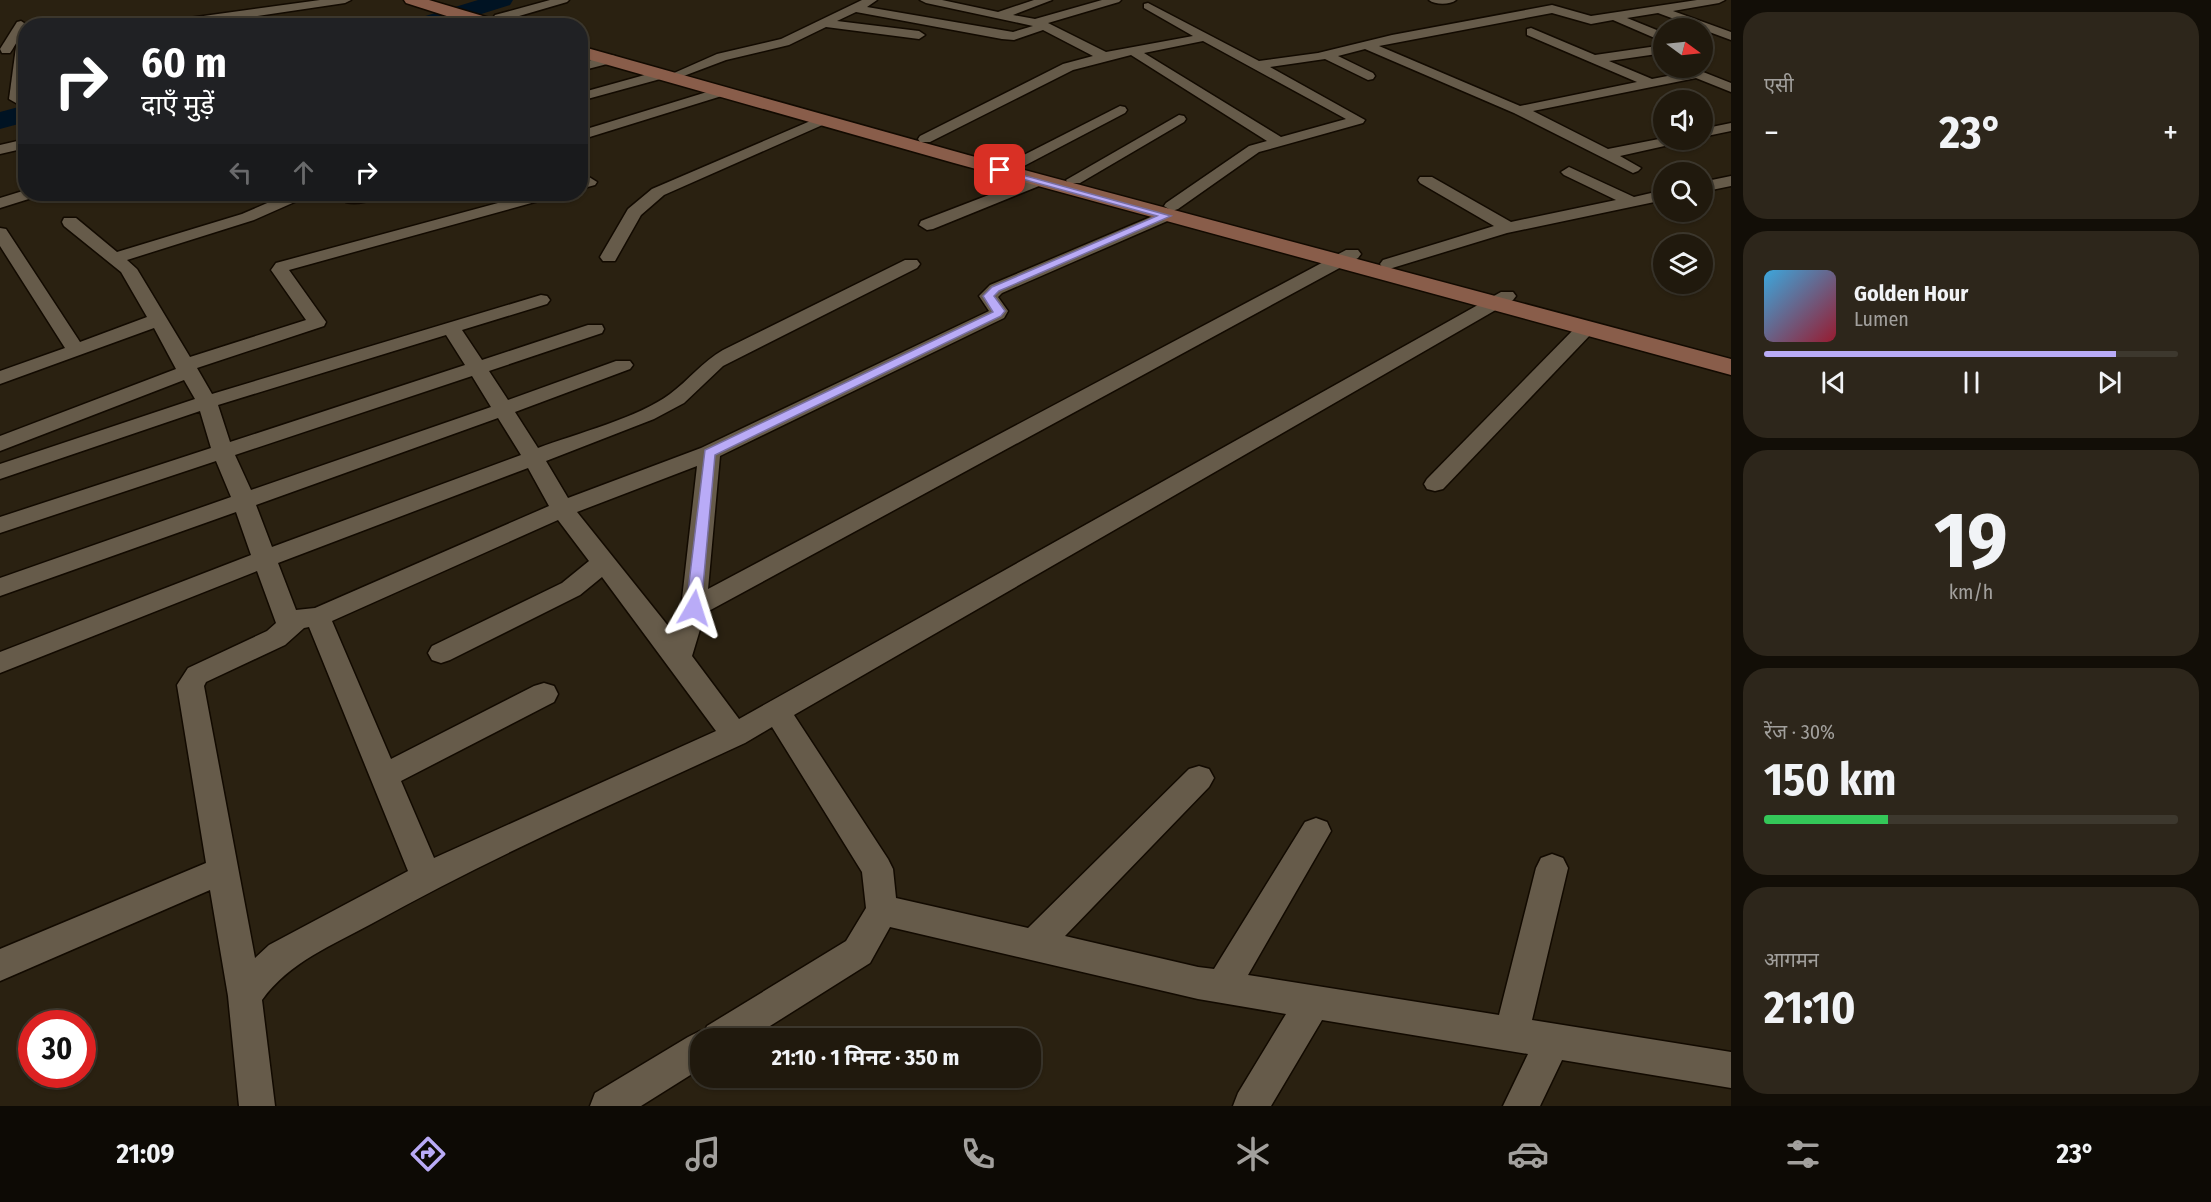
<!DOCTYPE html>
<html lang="hi">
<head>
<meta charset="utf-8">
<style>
	:root { --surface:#20190d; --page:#2d261b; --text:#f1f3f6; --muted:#a2a09d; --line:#3d382e; --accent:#b9abf7 }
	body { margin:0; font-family:"Fira Sans Condensed","Noto Sans Devanagari",sans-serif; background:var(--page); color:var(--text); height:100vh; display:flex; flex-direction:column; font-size:22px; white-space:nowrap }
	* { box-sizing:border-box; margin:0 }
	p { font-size:20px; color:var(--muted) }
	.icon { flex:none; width:33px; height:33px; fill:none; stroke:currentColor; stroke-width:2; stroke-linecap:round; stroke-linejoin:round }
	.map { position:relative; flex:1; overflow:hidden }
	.drawer { display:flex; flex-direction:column; gap:12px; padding:12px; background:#120e07; width:480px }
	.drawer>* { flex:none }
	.hud { position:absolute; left:18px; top:18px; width:570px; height:183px; border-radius:24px; box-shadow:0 2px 4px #0004,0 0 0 2px var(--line); background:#202124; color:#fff; overflow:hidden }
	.needle { width:39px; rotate:105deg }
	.buttons { position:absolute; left:1653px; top:18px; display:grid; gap:12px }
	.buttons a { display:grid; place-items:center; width:60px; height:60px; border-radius:50%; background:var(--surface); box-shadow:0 2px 4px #0004,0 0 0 2px var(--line); font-size:30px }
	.speed { position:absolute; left:18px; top:1010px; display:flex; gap:12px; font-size:30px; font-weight:700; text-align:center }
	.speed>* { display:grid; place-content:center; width:78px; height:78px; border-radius:50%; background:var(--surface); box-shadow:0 2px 4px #0004,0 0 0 2px var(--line); line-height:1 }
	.speed .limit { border:9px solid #d22; background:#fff; color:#111 }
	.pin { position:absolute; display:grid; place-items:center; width:51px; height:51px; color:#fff; margin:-26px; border-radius:12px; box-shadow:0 3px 9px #0006 }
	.me { position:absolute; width:66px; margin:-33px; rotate:6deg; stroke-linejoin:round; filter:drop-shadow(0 0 4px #0008) }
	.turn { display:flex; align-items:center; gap:21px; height:126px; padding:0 24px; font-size:27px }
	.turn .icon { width:78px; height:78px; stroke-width:2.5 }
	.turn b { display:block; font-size:42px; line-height:51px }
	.lanes { display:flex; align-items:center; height:57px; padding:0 24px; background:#0003; justify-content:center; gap:30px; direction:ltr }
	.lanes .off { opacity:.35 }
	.big { font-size:45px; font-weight:700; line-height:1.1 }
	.drawer .tile { flex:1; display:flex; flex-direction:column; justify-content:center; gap:9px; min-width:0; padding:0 21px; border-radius:24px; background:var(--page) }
	.drawer .dial { align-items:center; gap:0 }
	.dial b { font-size:78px; line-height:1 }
	.song { display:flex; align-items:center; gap:18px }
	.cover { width:72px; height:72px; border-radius:9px; background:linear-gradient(135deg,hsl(200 70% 55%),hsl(350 70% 35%)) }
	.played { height:6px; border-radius:3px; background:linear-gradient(90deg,var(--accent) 85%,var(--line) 85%) }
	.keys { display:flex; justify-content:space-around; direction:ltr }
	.heat { display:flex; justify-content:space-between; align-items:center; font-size:33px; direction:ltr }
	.charge { height:9px; border-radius:4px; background:linear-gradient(90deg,#34c759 30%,var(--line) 0) }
	.trip { position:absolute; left:690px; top:1028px; width:351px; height:60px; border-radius:24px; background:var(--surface); box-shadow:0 2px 4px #0004,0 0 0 2px var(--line); font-weight:700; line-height:60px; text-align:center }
	.menu { display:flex; height:96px; justify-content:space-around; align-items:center; background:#0d0a05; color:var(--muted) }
	.menu .icon { width:42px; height:42px }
	.menu .active { color:var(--accent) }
	.menu b { font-size:27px; color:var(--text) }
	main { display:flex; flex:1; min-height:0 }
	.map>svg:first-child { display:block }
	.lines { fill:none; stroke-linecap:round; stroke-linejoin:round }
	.river { fill:#001323; fill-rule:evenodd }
	.street-casing { stroke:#120a00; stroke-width:3 }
	.secondary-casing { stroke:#120a00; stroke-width:3 }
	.street { fill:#665b4a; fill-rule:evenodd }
	.secondary { fill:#895d4a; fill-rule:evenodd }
	.route { fill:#b9abf7; stroke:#786fa1; stroke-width:1.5 }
</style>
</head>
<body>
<main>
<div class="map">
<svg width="1731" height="1106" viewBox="0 0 1731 1106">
	<rect width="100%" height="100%" fill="#2a2111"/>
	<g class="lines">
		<!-- river -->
		<g class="river">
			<path d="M478 0H513L510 5 443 26H406L409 21Z"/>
			<path d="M26 105V122L0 129V112Z"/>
		</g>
		<defs>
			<g id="street">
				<path d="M320 0H351L345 3 189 26H154L160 22Z"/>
				<path d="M550 0H569L567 2 499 22 493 18 495 15Z"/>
				<path d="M862 0H877L867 7 1013 32 1033 26 926 3 920 0H942L998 12 1034 0H1052L1013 15 1035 19 1102 0H1121L1119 2 1048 23 1106 52 1193 36 1144 8V4L1148 3 1259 61 1318 53 1392 35 1552 5 1591 16 1697 0H1725L1719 3 1673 11 1731 32V40L1658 13 1627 18 1664 33V42L1613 20 1591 24 1552 13 1379 46 1520 106 1637 82 1527 35V29L1531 28 1595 55 1664 45V53L1609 61 1652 79 1683 73 1677 68H1693L1731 83V92L1696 78 1533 111 1608 149 1664 138V140H1680L1678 143 1620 156 1641 168 1638 171 1633 173 1514 113 1365 49 1338 56 1373 73 1375 76 1373 79 1368 80 1325 59 1270 67 1365 120 1363 123 1259 152 1178 209 1172 211 1164 206 1166 203 1249 146 1267 141 1131 55 1073 70 930 142H920L918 139 920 136 1063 64 1093 56 1043 30 1014 40 1002 39 856 12 837 21 919 31 925 35 919 39 826 27 789 45 726 60 681 77 674 73 717 54 781 39ZM1203 41 1346 119 1281 137 1144 53Z"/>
				<path d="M1429 0H1456C1450 5 1435 5 1429 0Z"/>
				<path d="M21 21 27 25 12 50 10 53H2L0 49 17 22Z"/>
				<path d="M22 43 26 44 23 99 16 103 9 99 16 47Z"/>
				<path d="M610 55 615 56 616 59 615 62 580 71V63Z"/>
				<path d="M659 71 666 75 664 78 580 101V93Z"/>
				<path d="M720 88 727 92 725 95 580 140V131Z"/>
				<path d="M1120 106 1125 107 1127 110 1125 113 1022 167 1017 169 1009 164 1012 161Z"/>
				<path d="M1179 115 1184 116 1186 119 1184 122 1080 183H1068L1066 180Z"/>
				<path d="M822 116 827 117 829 120 827 123 664 195 641 215 615 261H603L600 257 628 209 652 189Z"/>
				<path d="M1731 123V131L1702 137V129Z"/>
				<path d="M26 139V148L0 154V145Z"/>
				<path d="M1569 167 1634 197 1664 190V200L1507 233 1389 269 1383 268 1380 264 1383 260 1494 226 1420 183 1418 180 1420 177H1432L1511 222 1616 200 1564 175 1561 172Z"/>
				<path d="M1038 176 1046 181 1044 184 933 229 927 230 919 225 921 221Z"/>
				<path d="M1731 176V186L1702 192V182Z"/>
				<path d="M589 177 597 182 595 185 580 189V179Z"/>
				<path d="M26 190V194H37L35 197 0 208V198Z"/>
				<path d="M288 194H308L306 197 254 220 127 260 137 269 190 357 306 320 271 270 276 263 531 194H555L553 197 289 270 326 322 324 326 197 368 212 394 541 295 547 296 550 300 547 304 462 330 482 360 588 325H602L604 329 602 333 489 371 508 400 616 361H630L633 365 630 369 515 412 538 448C575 434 640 417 670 394 689 380 702 362 723 350L905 260H917L920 264 917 268 723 366 684 403 654 419 546 461 568 498 701 448 989 311 979 296 990 285 1160 213H1172L1174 216 1172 219 1002 293 998 297 1008 311 1004 318 720 456 708 589 1346 250H1358L1361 254 1358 258 705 613 692 656 739 719 1501 292H1513L1516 296 1513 300 794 715 888 859 893 869 896 898 1028 928 1189 769 1199 766 1209 769 1214 778 1209 787 1065 936 1198 967 1214 969 1305 822 1316 818 1327 822 1331 831 1248 975 1499 1015 1536 868 1541 858 1552 854 1563 858 1568 868 1532 1020 1731 1052V1088L1562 1060 1540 1106H1503L1528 1054 1322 1020 1271 1106H1233L1238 1093 1286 1014 1198 999 890 927 870 963 751 1038H700V1069L641 1106H590L595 1093 688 1037 700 1031 704 1033 707 1026 846 941 866 908 862 872 772 727 745 743C620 801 493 856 373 923 333 945 289 962 262 1000L275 1106H239L228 996 210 890 0 981V949L206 863 177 685 188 668 267 631 276 623 257 571 0 673V652L251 555 236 512 0 596V578L231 497 216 461 0 533V517L211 448 200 411 0 479V464L195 399 184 380 0 451V436L176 369 154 328 0 384V371L65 348 0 246V228L6 229 80 342 147 317 121 272 64 226 62 222 64 218H76L117 252 242 214ZM446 335 465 365 230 442 218 405ZM472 376 491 407 251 490 235 455ZM498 418 521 455 272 547 256 505ZM697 466 681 608 673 632 577 512ZM528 468 549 506 315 608 296 610 278 563ZM558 520 589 561 562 583 432 646 428 653 432 660 441 663 450 660 580 595 602 577 716 731 434 858 401 781 554 702 558 694 554 686 544 683 534 686 391 759 332 621ZM309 627 408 871 269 945 255 958 204 686 206 682 285 645 304 628Z"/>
				<path d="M355 194H381C374 201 356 205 346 202L344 199 346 196Z"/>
				<path d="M1586 322 1593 324 1595 328 1593 332 1443 489 1435 491 1427 489 1424 484 1427 479 1579 324Z"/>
			</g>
			<g id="secondary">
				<path d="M404 0H429L503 22 505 26H478L406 3Z"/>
				<path d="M580 46 968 155 1731 359V375L954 163 580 57Z"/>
			</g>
		</defs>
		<!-- street casing -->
		<use href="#street" class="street-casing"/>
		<!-- secondary casing -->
		<use href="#secondary" class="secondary-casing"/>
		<!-- street -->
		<use href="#street" class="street"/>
		<!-- secondary -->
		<use href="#secondary" class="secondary"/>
	</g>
	<!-- route -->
	<path class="route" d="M997 168 1171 216 999 291 994 296 1005 311 1001 316 715 455 701 608 694 613 689 611 686 608 705 450 993 312 983 296 992 287 1157 216 997 172Z"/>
</svg>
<div class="buttons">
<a><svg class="needle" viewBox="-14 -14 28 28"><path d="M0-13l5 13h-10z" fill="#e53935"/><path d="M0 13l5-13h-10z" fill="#a2a09d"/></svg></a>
<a><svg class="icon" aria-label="sound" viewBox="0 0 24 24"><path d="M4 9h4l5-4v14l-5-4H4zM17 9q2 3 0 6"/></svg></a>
<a><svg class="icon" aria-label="search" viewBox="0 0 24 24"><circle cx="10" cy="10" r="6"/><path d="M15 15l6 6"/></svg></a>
<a><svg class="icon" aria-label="layers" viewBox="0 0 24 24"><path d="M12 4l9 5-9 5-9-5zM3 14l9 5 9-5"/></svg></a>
</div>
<div class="speed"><div class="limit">30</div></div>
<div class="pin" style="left:1000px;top:170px;background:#d93025"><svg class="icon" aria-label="arrive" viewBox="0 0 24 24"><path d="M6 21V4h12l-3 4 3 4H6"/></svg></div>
<svg class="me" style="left:694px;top:608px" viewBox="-20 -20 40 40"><path d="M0-17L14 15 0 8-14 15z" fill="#b9abf7" stroke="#fff" stroke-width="4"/></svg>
<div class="trip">21:10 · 1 मिनट · 350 m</div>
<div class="hud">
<div class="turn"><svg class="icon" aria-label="right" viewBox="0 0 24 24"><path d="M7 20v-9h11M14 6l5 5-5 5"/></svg><div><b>60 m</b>दाएँ मुड़ें</div></div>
<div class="lanes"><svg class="icon off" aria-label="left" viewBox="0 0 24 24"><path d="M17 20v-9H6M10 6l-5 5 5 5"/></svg><svg class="icon off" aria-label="ahead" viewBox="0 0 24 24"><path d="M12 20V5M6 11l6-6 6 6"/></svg><svg class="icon" aria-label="right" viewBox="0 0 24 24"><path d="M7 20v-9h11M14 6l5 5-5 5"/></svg></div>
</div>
</div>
<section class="drawer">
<div class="tile"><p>एसी</p>
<div class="heat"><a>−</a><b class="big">23°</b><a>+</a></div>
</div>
<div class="tile">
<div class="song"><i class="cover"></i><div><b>Golden Hour</b><p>Lumen</p></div></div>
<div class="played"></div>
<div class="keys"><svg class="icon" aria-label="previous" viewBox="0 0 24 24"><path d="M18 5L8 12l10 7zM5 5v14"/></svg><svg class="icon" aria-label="pause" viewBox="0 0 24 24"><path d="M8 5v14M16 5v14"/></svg><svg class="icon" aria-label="next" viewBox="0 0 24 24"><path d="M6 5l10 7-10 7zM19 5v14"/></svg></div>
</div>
<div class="tile dial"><b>19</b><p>km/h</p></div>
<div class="tile"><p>रेंज · 30%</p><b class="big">150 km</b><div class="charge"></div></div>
<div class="tile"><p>आगमन</p><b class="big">21:10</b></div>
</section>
</main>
<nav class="menu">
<b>21:09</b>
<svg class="icon active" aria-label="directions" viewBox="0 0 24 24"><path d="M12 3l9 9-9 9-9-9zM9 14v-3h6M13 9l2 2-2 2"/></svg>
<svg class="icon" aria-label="music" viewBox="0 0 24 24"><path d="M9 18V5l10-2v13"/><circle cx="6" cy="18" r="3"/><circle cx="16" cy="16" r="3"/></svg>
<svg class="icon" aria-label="phone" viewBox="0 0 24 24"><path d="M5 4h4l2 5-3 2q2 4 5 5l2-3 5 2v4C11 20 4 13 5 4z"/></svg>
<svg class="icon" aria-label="climate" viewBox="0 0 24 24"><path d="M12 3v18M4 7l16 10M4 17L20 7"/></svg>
<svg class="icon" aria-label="car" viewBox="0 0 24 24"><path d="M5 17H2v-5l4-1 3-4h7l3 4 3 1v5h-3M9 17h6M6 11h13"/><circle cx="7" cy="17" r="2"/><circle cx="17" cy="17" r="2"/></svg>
<svg class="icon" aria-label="filters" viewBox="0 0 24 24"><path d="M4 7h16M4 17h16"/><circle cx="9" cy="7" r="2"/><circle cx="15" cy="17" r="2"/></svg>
<b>23°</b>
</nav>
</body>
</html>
